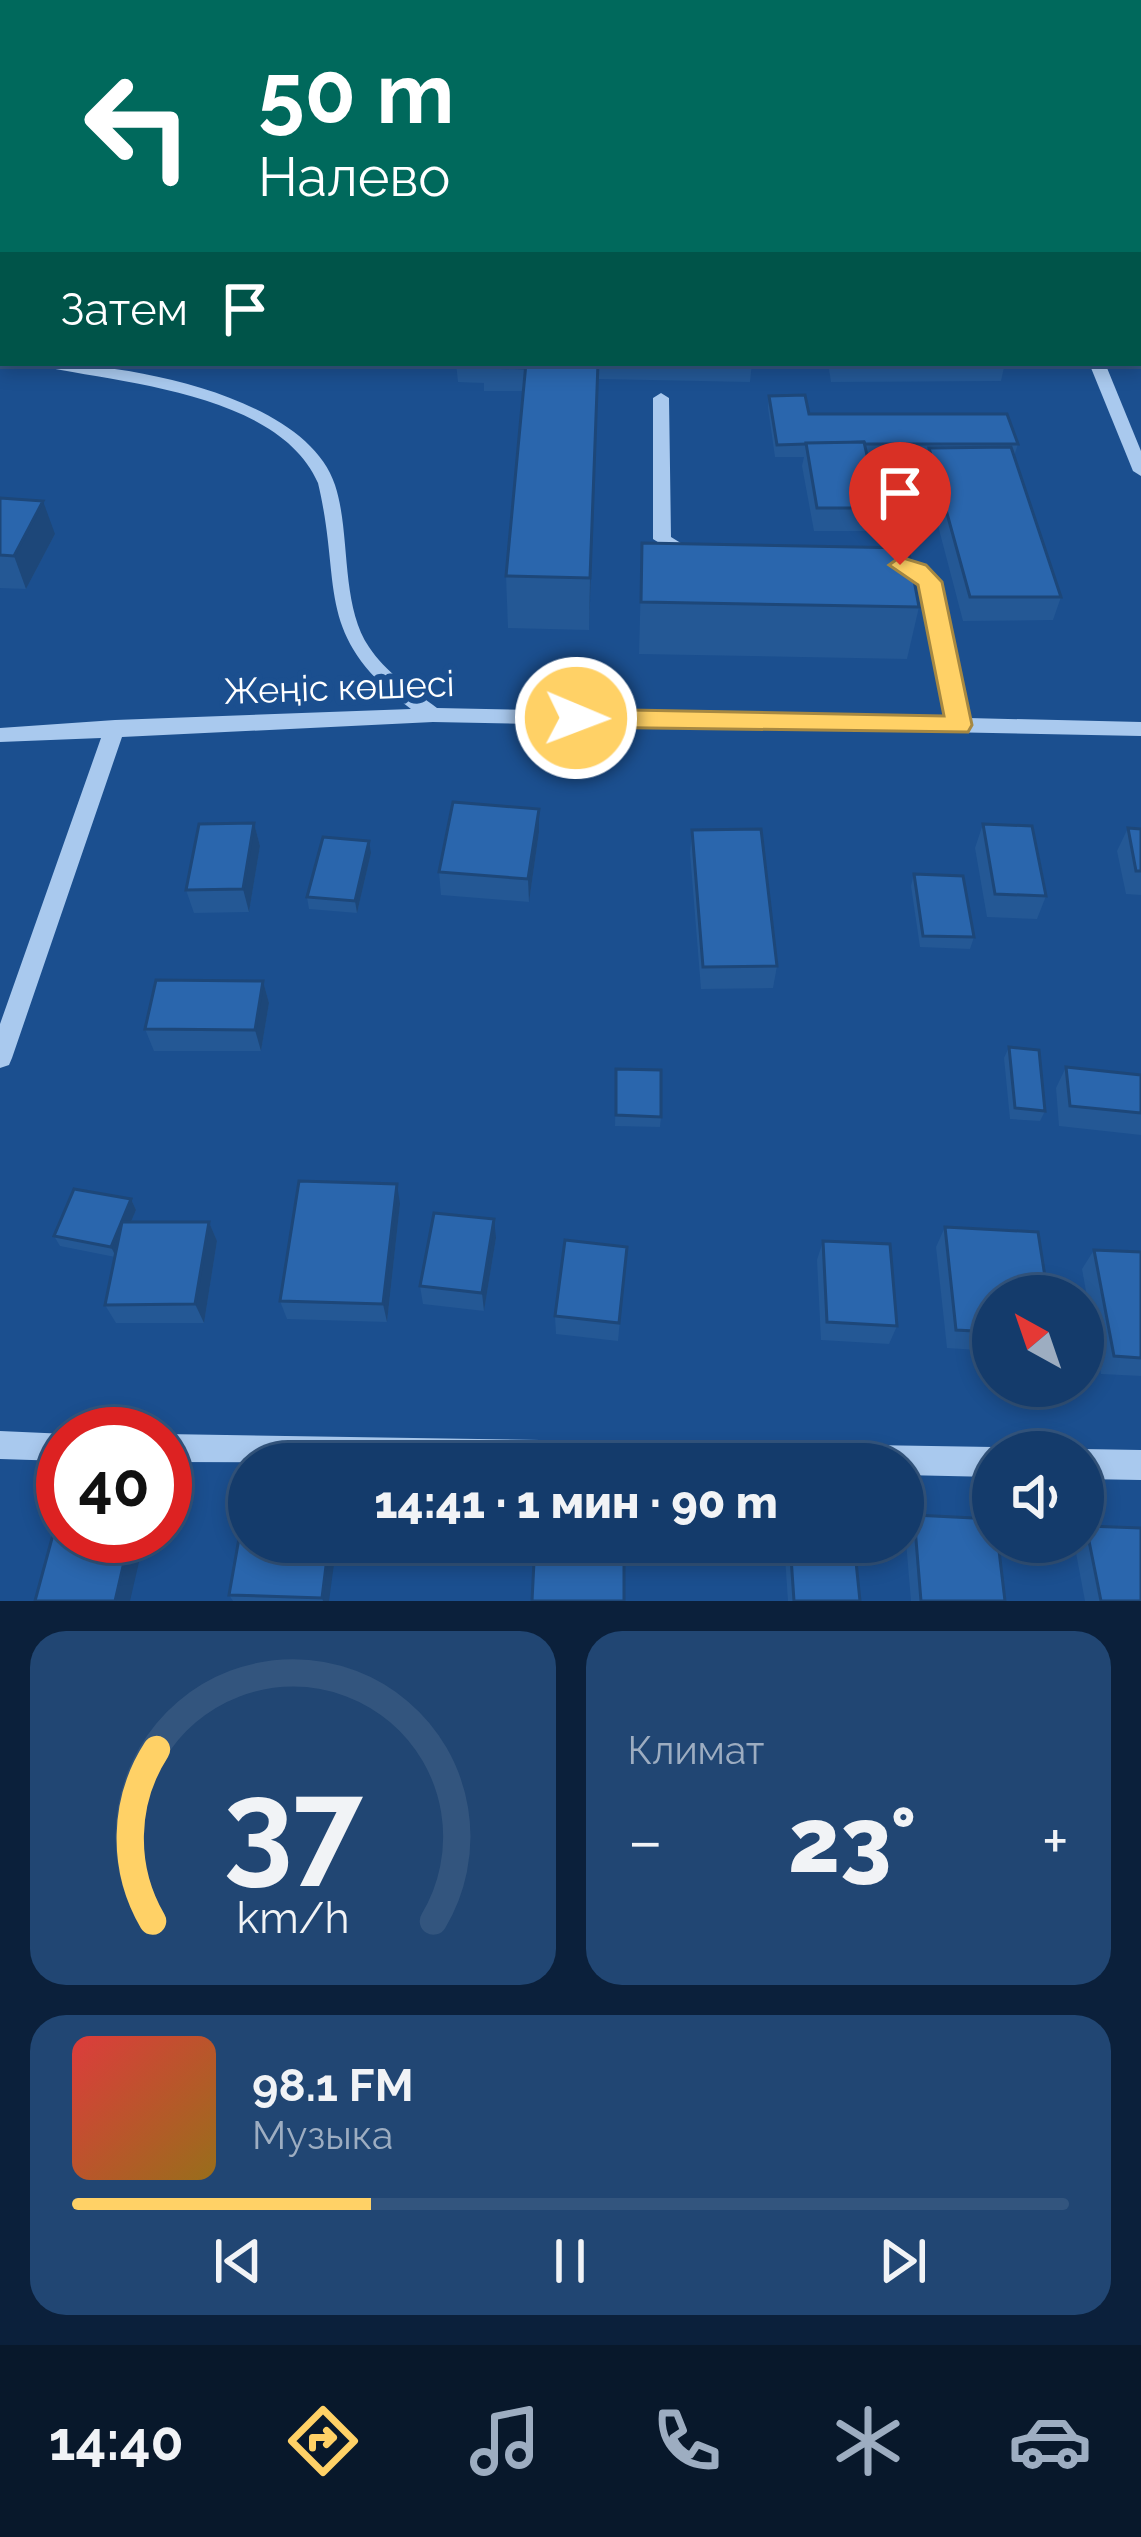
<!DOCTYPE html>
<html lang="ru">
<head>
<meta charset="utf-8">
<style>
	:root { --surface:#143b6b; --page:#214673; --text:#f1f3f6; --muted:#9dadc1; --line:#33557e; --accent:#ffd166 }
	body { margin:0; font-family:Raleway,sans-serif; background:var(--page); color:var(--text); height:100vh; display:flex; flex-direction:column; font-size:45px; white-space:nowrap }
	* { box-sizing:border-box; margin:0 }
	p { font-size:39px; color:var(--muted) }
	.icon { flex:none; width:66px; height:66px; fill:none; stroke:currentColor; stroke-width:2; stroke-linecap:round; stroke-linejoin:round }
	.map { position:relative; height:1601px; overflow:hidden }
	.drawer { display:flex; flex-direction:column; gap:30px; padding:30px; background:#0b203b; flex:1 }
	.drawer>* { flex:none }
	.guide { position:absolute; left:0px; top:0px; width:1143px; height:366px; box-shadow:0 6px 18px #0003,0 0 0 3px var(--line); background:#00695c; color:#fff; overflow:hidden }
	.needle { width:78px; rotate:320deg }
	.buttons { position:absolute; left:972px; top:1275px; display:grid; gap:24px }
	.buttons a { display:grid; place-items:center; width:132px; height:132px; border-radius:50%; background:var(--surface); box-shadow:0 6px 18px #0003,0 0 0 3px var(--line); font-size:60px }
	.speed { position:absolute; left:36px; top:1407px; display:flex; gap:24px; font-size:60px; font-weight:700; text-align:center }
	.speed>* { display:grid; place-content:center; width:156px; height:156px; border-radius:50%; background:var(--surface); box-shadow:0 6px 18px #0003,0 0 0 3px var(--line); line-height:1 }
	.speed .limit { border:18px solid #d22; background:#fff; color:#111 }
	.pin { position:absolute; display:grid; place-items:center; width:102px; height:102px; color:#fff; margin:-123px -51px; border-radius:50% 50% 50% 0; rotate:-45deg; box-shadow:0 0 12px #0007 }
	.pin .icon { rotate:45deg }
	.me { position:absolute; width:132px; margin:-66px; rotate:91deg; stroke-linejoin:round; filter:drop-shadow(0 0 9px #0008) }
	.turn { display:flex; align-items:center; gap:42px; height:252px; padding:0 60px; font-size:54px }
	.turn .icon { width:156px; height:156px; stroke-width:2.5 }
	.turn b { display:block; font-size:84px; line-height:102px }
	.then { display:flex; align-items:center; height:114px; padding:0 60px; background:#0003; gap:24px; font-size:45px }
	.big { font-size:90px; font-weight:800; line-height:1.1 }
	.drawer .card { flex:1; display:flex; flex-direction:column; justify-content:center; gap:18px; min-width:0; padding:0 42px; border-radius:36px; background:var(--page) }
	.drawer .dial { align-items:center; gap:0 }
	.dial svg { height:312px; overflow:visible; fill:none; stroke:var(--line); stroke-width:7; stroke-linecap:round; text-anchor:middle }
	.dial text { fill:var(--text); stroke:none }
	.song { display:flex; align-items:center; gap:36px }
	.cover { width:144px; height:144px; border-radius:18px; background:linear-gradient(135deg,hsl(0 70% 55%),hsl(40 70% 35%)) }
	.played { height:12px; border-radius:6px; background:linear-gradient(90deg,var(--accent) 30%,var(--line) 30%) }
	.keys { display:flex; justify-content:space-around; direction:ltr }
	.heat { display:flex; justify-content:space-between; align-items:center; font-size:66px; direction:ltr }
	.drawer .tiles { flex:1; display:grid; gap:30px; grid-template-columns:1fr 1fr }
	.card:last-child { grid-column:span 2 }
	.trip { position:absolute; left:228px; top:1443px; width:696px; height:120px; border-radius:60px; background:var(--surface); box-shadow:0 6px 18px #0003,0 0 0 3px var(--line); font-weight:800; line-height:120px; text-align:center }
	.menu { display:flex; height:192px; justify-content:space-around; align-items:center; background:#08182b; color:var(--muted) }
	.menu .icon { width:84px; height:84px }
	.menu .current { color:var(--accent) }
	.menu b { font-size:54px; color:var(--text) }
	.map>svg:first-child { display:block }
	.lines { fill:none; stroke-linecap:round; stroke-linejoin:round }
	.minor { fill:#a9c9ee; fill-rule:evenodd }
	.wall { fill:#245895 }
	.shaded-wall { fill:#1d4779 }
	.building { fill:#2a66ad; stroke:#1d4779; stroke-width:3 }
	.route { fill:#ffd166; stroke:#a68842; stroke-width:3 }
	.labels { text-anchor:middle; stroke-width:12; stroke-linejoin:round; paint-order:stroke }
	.street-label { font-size:36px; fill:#fff; stroke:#1b4f8f }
</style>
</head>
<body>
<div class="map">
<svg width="1141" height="1601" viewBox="0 0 1141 1601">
	<rect width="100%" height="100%" fill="#1b4f8f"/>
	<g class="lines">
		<!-- minor -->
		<g class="minor">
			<path d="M944 0H956L958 3H946Z"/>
			<path d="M1053 0H1065L1066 3H1054Z"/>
			<rect x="0" y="348" width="3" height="10"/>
			<path d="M42 363C124 363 306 395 335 485 351 533 340 604 369 647 385 672 413 690 437 708L948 718 921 584 912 575 878 568 875 564 884 558 924 566 939 582 968 718 1141 722V736L433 722 122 737 12 1058 9 1065 0 1068V1024L101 738 0 742V728L115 720 411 709C312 634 343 588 318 483 280 396 132 384 50 368Z"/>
			<path d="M1089 363H1105L1141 451V476L1133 471Z"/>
			<path d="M661 393 669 398 671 537 697 553 700 557 691 563 653 539V398Z"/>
			<path d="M0 1431 67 1434H63V1461L0 1459Z"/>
			<path d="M164 1434H165L993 1447 1003 1452H993V1477L903 1475V1464L165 1462Z"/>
			<path d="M1083 1449 1141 1450V1480L1083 1479V1452H1077Z"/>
		</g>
	</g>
	<!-- wall -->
	<g class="wall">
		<path d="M1096 0H1141V19L1140 3H1097Z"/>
		<path d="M0 33 3 34V84H0Z"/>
		<rect x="0" y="195" width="3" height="98"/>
		<path d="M456 363H752L750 382 598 379 589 630 508 628 506 576 523 391H484V383L458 382Z"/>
		<path d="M828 363H1005L1001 381 831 382Z"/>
		<path d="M769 396 809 414 1018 444 1014 456 1061 597 1053 620 963 621 924 472 928 456 867 457 879 508 874 531H814L802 466 804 457H775L768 408Z"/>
		<path d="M0 498 55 534 26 589 0 588Z"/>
		<path d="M642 543 919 607 907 659 639 654Z"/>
		<path d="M539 809V832L529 902 441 895 439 872Z"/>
		<path d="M254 823 260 846 249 912 194 913 186 890Z"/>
		<path d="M983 824 1046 896 1037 919 987 917 975 848Z"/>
		<path d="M1128 828 1141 829V895L1126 894 1117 851Z"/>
		<path d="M692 830 777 966 773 988 701 989 690 853Z"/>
		<path d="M371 853 357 913 309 909 307 897Z"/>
		<path d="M914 874 974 937 970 949 920 947 911 886Z"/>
		<path d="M263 981 269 1003 261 1051H154L145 1029Z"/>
		<path d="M1009 1047 1045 1111 1040 1121 1010 1119 1004 1058Z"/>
		<path d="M1066 1067 1141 1075V1135L1059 1126 1056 1088Z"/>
		<path d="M616 1069 661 1117 660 1127 615 1126Z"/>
		<path d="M131 1199 136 1210 131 1222H209L217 1241 204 1323H116L105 1305 115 1257 60 1246 54 1236Z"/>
		<path d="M400 1204 387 1322 287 1319 280 1301Z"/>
		<path d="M945 1227 993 1296V1351L947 1348 936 1247Z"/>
		<path d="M496 1238 484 1311 423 1304 420 1286Z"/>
		<path d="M823 1241 897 1326 889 1344 821 1340 817 1260Z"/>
		<path d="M627 1247 618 1341 556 1334 555 1316Z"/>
		<path d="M1094 1250 1141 1252V1376L1101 1374 1082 1269Z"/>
		<path d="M247 1493 329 1601H233L229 1595Z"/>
		<path d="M914 1515 1005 1601H911L905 1530Z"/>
		<path d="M1086 1526 1141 1601H1085L1074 1542H1083V1530Z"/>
		<path d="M784 1542H854L860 1601H788Z"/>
	</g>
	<!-- shaded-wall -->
	<g class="shaded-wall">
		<path d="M598 363 597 408 589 630 590 578Z"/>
		<path d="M43 501 55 534 26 589 14 556Z"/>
		<path d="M539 809V832L529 902 528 879Z"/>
		<path d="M254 823 260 846 249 912 243 889Z"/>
		<path d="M369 841 371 853 357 913 355 901Z"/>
		<path d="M263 981 269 1003 261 1051 255 1030Z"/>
		<path d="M397 1184 400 1204 387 1322 383 1304Z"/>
		<path d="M131 1199 136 1210 116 1257 111 1247Z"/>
		<path d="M494 1219 496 1238 484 1311 482 1293Z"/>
		<path d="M209 1222 217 1241 204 1323 195 1304Z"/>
		<path d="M130 1536H145L130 1601H115Z"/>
		<path d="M329 1542H337L329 1601H323L322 1598Z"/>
	</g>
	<!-- building -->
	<g class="building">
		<path d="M169 0H193L216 1 215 3H166Z"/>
		<path d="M807 0H913L914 3H808Z"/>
		<path d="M0 33 3 34V56H0Z"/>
		<path d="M0 216 3 217V246L0 248Z"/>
		<path d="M3 246V263H0V248Z"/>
		<path d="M484 363H526L525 368 483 367Z"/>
		<path d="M526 363H598L590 578 506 576Z"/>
		<path d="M805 395 809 414H1007L1018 444H865L864 442 777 445 769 396Z"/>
		<path d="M864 442 879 508H817L806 443Z"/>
		<path d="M1011 447 1061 597H970L929 448Z"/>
		<path d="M0 498 43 501 14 556 0 555Z"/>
		<path d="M642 543 908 548 919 607 641 602Z"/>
		<path d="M453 802 539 809 528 879 439 872Z"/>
		<path d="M254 823 243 889 186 890 199 824Z"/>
		<path d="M983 824 1032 826 1046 896 995 894Z"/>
		<path d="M1128 828 1141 829V871H1136Z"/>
		<path d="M761 829 777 966 703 967 692 830Z"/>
		<path d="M323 837 369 841 355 901 307 897Z"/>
		<path d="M914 874 963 876 974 937 923 936Z"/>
		<path d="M156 980 263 981 255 1030 145 1029Z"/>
		<path d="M1009 1047 1039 1050 1045 1111 1015 1108Z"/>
		<path d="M1066 1067 1141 1075V1113L1070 1106Z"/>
		<path d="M616 1069 661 1070V1117L616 1115Z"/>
		<path d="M299 1181 397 1184 383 1304 280 1301Z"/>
		<path d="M74 1189 131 1199 111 1247 54 1236Z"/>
		<path d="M434 1213 494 1219 482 1293 420 1286Z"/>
		<path d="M122 1222H209L195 1304 105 1305Z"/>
		<path d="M945 1227 1038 1232 1048 1296H993V1332L956 1330Z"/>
		<path d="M565 1240 627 1247 619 1323 555 1316Z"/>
		<path d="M823 1241 890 1244 897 1326 827 1322Z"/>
		<path d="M1094 1250 1141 1252V1358L1114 1356Z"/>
		<path d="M247 1493H249V1542H329L322 1598 229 1595Z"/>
		<path d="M61 1505H63V1536H130L115 1601H35Z"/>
		<path d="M914 1515 993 1519V1542H998L1005 1601H921Z"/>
		<path d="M1086 1526 1141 1528V1601H1101Z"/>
		<path d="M535 1542H624V1601H532Z"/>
		<path d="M790 1542H854L860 1601H794Z"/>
	</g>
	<!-- route -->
	<path class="route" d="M900 557 926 565 942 582 972 725 968 732 576 727 563 718 576 709 944 716 918 585 889 565Z"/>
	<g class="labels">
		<!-- street labels -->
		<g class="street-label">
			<text transform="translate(339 687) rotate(-2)" y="13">Жеңіс көшесі</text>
		</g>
	</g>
</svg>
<div class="buttons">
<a><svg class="needle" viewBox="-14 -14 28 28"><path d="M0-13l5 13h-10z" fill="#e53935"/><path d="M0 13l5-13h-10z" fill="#9dadc1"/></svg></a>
<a><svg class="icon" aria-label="sound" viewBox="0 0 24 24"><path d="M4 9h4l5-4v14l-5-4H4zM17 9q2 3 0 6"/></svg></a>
</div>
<div class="speed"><div class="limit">40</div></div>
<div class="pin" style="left:900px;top:565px;background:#d93025"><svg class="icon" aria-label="arrive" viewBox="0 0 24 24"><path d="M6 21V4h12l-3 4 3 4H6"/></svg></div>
<svg class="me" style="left:576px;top:718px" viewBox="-20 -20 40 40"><circle r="17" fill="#ffd166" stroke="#fff" stroke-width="3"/><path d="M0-11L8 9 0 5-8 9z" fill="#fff"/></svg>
<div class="trip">14:41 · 1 мин · 90 m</div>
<div class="guide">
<div class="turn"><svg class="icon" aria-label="left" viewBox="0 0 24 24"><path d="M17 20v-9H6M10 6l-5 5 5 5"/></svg><div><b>50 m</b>Налево</div></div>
<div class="then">Затем<svg class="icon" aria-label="arrive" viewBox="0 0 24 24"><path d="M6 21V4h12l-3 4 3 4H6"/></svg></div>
</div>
</div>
<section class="drawer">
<div class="tiles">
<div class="card dial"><svg viewBox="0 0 100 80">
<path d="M14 69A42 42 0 1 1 86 69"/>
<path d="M14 69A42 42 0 0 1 15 25" stroke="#ffd166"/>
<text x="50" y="56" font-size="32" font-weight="700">37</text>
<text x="50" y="72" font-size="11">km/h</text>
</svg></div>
<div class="card"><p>Климат</p>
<div class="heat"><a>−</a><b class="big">23°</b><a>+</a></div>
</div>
<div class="card">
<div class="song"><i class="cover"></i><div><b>98.1 FM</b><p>Музыка</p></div></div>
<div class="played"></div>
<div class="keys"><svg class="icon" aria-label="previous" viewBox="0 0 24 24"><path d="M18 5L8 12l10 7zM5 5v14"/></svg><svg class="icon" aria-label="pause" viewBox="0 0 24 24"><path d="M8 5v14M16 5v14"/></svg><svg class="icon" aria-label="next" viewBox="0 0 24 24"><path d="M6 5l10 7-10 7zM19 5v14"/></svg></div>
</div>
</div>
</section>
<nav class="menu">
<b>14:40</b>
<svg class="icon current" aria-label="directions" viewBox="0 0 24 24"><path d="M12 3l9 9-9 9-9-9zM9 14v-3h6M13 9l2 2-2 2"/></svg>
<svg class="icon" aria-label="music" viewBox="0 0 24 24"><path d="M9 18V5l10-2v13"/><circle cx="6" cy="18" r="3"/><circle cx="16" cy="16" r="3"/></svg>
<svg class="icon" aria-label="phone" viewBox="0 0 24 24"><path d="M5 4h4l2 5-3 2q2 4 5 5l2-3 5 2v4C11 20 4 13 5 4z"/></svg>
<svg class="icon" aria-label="climate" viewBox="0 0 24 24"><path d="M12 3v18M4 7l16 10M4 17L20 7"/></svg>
<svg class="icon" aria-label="car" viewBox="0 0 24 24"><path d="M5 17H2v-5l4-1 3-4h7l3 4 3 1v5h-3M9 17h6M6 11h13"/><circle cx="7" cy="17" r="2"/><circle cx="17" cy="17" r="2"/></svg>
</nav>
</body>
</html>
